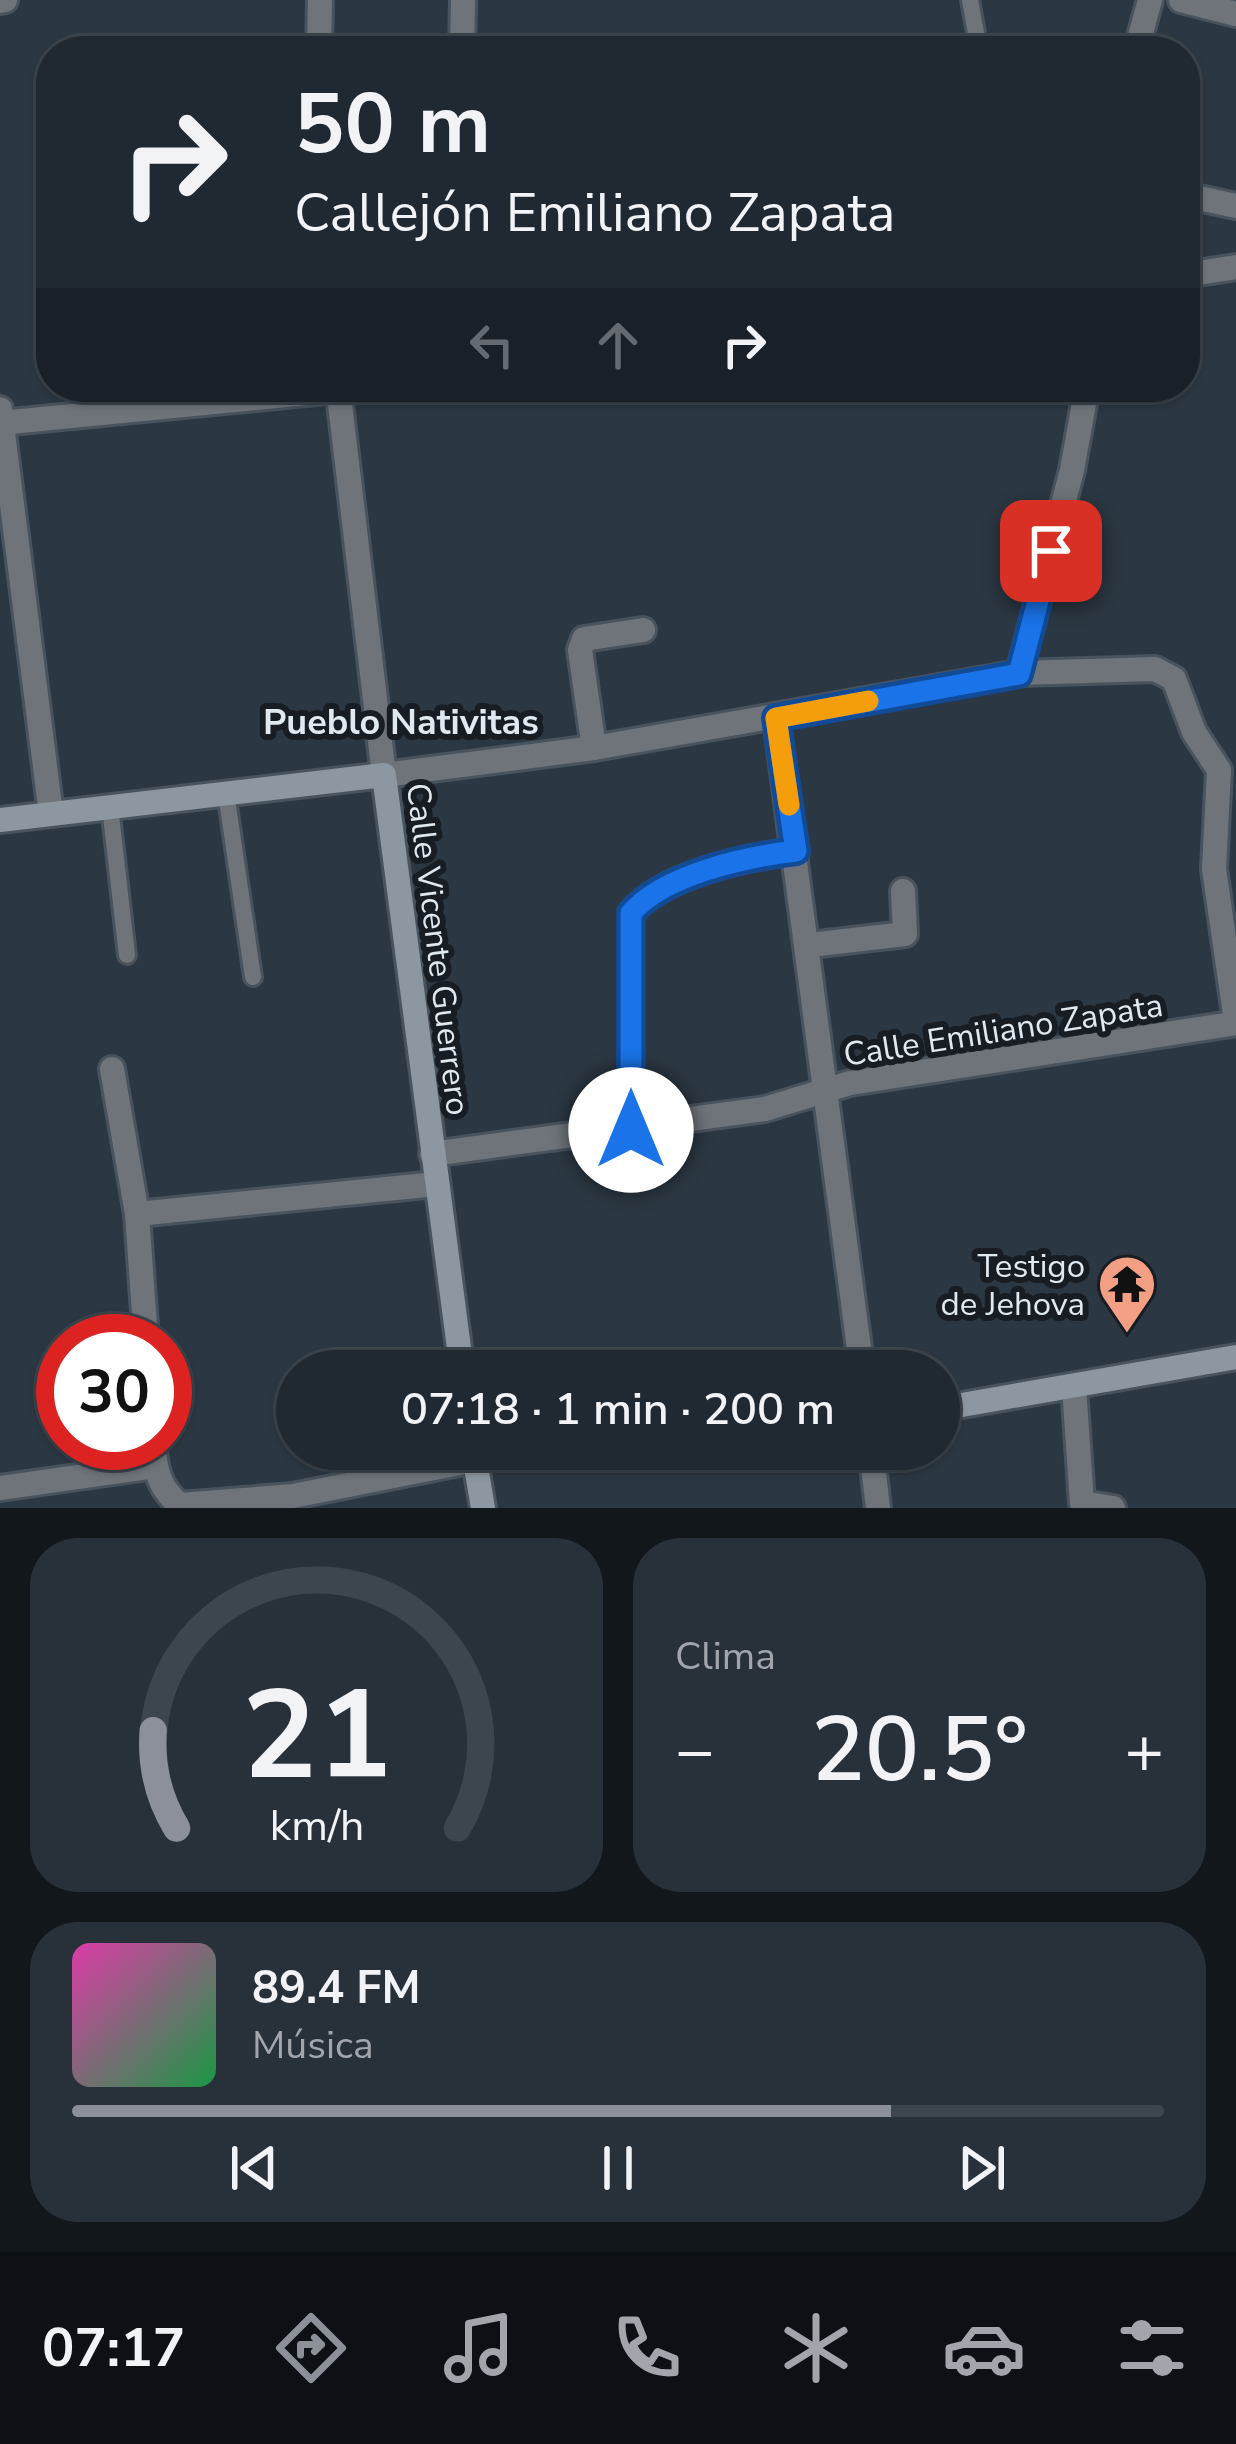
<!DOCTYPE html>
<html lang="es">
<head>
<meta charset="utf-8">
<style>
	:root { --surface:#202932; --page:#28313a; --text:#f1f3f6; --muted:#a2a6ac; --line:#3d454d; --accent:#8c9099 }
	body { margin:0; font-family:"Nunito Sans",sans-serif; background:var(--page); color:var(--text); height:100vh; display:flex; flex-direction:column; font-size:45px; white-space:nowrap }
	* { box-sizing:border-box; margin:0 }
	p { font-size:39px; color:var(--muted) }
	.icon { flex:none; width:66px; height:66px; fill:none; stroke:currentColor; stroke-width:2; stroke-linecap:round; stroke-linejoin:round }
	.map { position:relative; height:1508px; overflow:hidden }
	.side { display:flex; flex-direction:column; gap:30px; padding:30px; background:#12171c; flex:1 }
	.side>* { flex:none }
	.banner { position:absolute; left:36px; top:36px; width:1164px; height:366px; border-radius:48px; box-shadow:0 3px 9px #0004,0 0 0 3px var(--line); background:#202932; color:var(--text); overflow:hidden }
	.speed { position:absolute; left:36px; top:1314px; display:flex; gap:24px; font-size:60px; font-weight:700; text-align:center }
	.speed>* { display:grid; place-content:center; width:156px; height:156px; border-radius:50%; background:var(--surface); box-shadow:0 3px 9px #0004,0 0 0 3px var(--line); line-height:1 }
	.speed .limit { border:18px solid #d22; background:#fff; color:#111 }
	.pin { position:absolute; display:grid; place-items:center; width:102px; height:102px; color:#fff; margin:-51px; border-radius:24px; box-shadow:0 6px 18px #0006 }
	.me { position:absolute; width:132px; margin:-66px; rotate:0deg; stroke-linejoin:round; filter:drop-shadow(0 0 9px #0008) }
	.turn { display:flex; align-items:center; gap:42px; height:252px; padding:0 60px; font-size:54px }
	.turn .icon { width:156px; height:156px; stroke-width:2.5 }
	.turn b { display:block; font-size:84px; line-height:102px }
	.lanes { display:flex; align-items:center; height:114px; padding:0 60px; background:#0003; justify-content:center; gap:60px; direction:ltr }
	.lanes .off { opacity:.35 }
	.big { font-size:90px; font-weight:600; line-height:1.1 }
	.side .tile { flex:1; display:flex; flex-direction:column; justify-content:center; gap:18px; min-width:0; padding:0 42px; border-radius:48px; background:var(--page) }
	.side .dial { align-items:center; gap:0 }
	.dial svg { height:312px; overflow:visible; fill:none; stroke:var(--line); stroke-width:7; stroke-linecap:round; text-anchor:middle }
	.dial text { fill:var(--text); stroke:none }
	.song { display:flex; align-items:center; gap:36px }
	.cover { width:144px; height:144px; border-radius:18px; background:linear-gradient(135deg,hsl(320 70% 55%),hsl(140 70% 35%)) }
	.played { height:12px; border-radius:6px; background:linear-gradient(90deg,var(--accent) 75%,var(--line) 75%) }
	.keys { display:flex; justify-content:space-around; direction:ltr }
	.heat { display:flex; justify-content:space-between; align-items:center; font-size:66px; direction:ltr }
	.side .tiles { flex:1; display:grid; gap:30px; grid-template-columns:1fr 1fr }
	.tile:last-child { grid-column:span 2 }
	.trip { position:absolute; left:276px; top:1350px; width:684px; height:120px; border-radius:60px; background:var(--surface); box-shadow:0 3px 9px #0004,0 0 0 3px var(--line); font-weight:600; line-height:120px; text-align:center }
	.tab-bar { display:flex; height:192px; justify-content:space-around; align-items:center; background:#0d1014; color:var(--muted) }
	.tab-bar .icon { width:84px; height:84px }
	.tab-bar .current { color:var(--accent) }
	.tab-bar b { font-size:54px; color:var(--text) }
	.map>svg:first-child { display:block }
	.lines { fill:none; stroke-linecap:round; stroke-linejoin:round }
	.lane-casing { stroke:#48535e; stroke-width:22 }
	.street-casing { stroke:#48535e; stroke-width:30 }
	.secondary-casing { stroke:#48535e; stroke-width:30 }
	.lane { stroke:#6e747a; stroke-width:16 }
	.street { stroke:#6e747a; stroke-width:24 }
	.secondary { stroke:#8d97a1; stroke-width:24 }
	.route-casing { stroke:#114b97; stroke-width:30 }
	.route { stroke:#1a73e8; stroke-width:21 }
	.slow { stroke:#f59e0b; stroke-width:21 }
	.labels { text-anchor:middle; stroke-width:12; stroke-linejoin:round; paint-order:stroke }
	.street-label { font-size:33px; fill:#e0e8f0; stroke:#181d23 }
	.poi-label { font-size:33px; fill:#e0e8f0; stroke:#181d23; text-anchor:end }
	.neighbourhood-label { font-size:36px; font-weight:bold; fill:#e0e8f0; stroke:#181d23 }
</style>
</head>
<body>
<div class="map">
<svg width="1236" height="1508" viewBox="0 0 1236 1508">
	<rect width="100%" height="100%" fill="#2b3742"/>
	<g class="lines">
		<defs>
			<g id="lane">
				<path d="M969 51 976 33 970 0"/>
				<path d="M226 793 253 977"/>
				<path d="M110 807 127 955"/>
			</g>
			<g id="street">
				<path d="M1181 0 1236 14"/>
				<path d="M0 1 5 0"/>
				<path d="M319 51 320 0"/>
				<path d="M462 51 463 0"/>
				<path d="M1136 51 1150 0"/>
				<path d="M1185 195 1236 206"/>
				<path d="M1185 275 1236 267"/>
				<path d="M338 387 384 775 594 748 1019 673 1155 669 1174 679 1194 732 1219 770 1214 869 1235 1014 1231 1024 850 1083 765 1109 432 1154"/>
				<path d="M0 409 51 814"/>
				<path d="M0 423 368 387"/>
				<path d="M1019 673 1072 470 1087 387"/>
				<path d="M776 718 862 1371"/>
				<path d="M594 748 580 650 584 639 643 630"/>
				<path d="M810 945 905 934 903 891"/>
				<path d="M112 1069 137 1214 146 1341"/>
				<path d="M631 1130V913C664 874 747 857 796 851"/>
				<path d="M137 1214 436 1184"/>
				<path d="M1074 1387 1082 1503 1113 1508"/>
				<path d="M153 1443C155 1469 159 1489 180 1505L293 1496 474 1460"/>
				<path d="M871 1449 878 1508"/>
				<path d="M0 1488 155 1466"/>
			</g>
			<g id="secondary">
				<path d="M0 820 384 775 462 1371"/>
				<path d="M939 1409 1236 1357"/>
				<path d="M473 1449 483 1508"/>
				<path d="M474 1460 586 1449"/>
			</g>
		</defs>
		<!-- lane casing -->
		<use href="#lane" class="lane-casing"/>
		<!-- street casing -->
		<use href="#street" class="street-casing"/>
		<!-- secondary casing -->
		<use href="#secondary" class="secondary-casing"/>
		<!-- lane -->
		<use href="#lane" class="lane"/>
		<!-- street -->
		<use href="#street" class="street"/>
		<!-- secondary -->
		<use href="#secondary" class="secondary"/>
	</g>
	<g class="lines">
		<defs>
			<path id="route" d="M631 1130V913C665 874 746 857 796 851L776 718 1019 674 1051 551"/>
		</defs>
		<!-- route casing -->
		<use href="#route" class="route-casing"/>
		<!-- route -->
		<use href="#route" class="route"/>
		<!-- slow -->
		<path class="slow" d="M789 805 776 718 868 701"/>
	</g>
	<!-- icons -->
	<defs>
		<symbol id="temple-pin" viewBox="-11 -11 22 30"><path d="M0 17L-7.5 6A9.5 9.5 0 1 1 7.5 6Z" fill="#f39f84" stroke="#181d23"/><path d="M0-6L5-2H3V0L6.5 2.5H4V6H1.5V3h-3V6H-4V2.5H-6.5L-3 0V-2H-5Z" fill="#111"/></symbol>
	</defs>
	<g fill-rule="evenodd">
		<use href="#temple-pin" x="1094" y="1251" width="66" height="90"/>
	</g>
	<g class="labels">
		<!-- street labels -->
		<g class="street-label">
			<text transform="translate(439 949) rotate(83)" y="12">Calle Vicente Guerrero</text>
			<text transform="translate(1003 1029) rotate(-9)" y="12">Calle Emiliano Zapata</text>
		</g>
		<!-- poi labels -->
		<g class="poi-label">
			<text x="1085" y="1277">Testigo<tspan x="1085" dy="38">de Jehova</tspan></text>
		</g>
		<!-- neighbourhood labels -->
		<g class="neighbourhood-label">
			<text x="401" y="734">Pueblo Nativitas</text>
		</g>
	</g>
</svg>
<div class="speed"><div class="limit">30</div></div>
<div class="pin" style="left:1051px;top:551px;background:#d93025"><svg class="icon" aria-label="arrive" viewBox="0 0 24 24"><path d="M6 21V4h12l-3 4 3 4H6"/></svg></div>
<svg class="me" style="left:631px;top:1130px" viewBox="-20 -20 40 40"><circle r="19" fill="#fff"/><path d="M0-13L10 11 0 6-10 11z" fill="#1a73e8"/></svg>
<div class="trip">07:18 · 1 min · 200 m</div>
<div class="banner">
<div class="turn"><svg class="icon" aria-label="right" viewBox="0 0 24 24"><path d="M7 20v-9h11M14 6l5 5-5 5"/></svg><div><b>50 m</b>Callejón Emiliano Zapata</div></div>
<div class="lanes"><svg class="icon off" aria-label="left" viewBox="0 0 24 24"><path d="M17 20v-9H6M10 6l-5 5 5 5"/></svg><svg class="icon off" aria-label="ahead" viewBox="0 0 24 24"><path d="M12 20V5M6 11l6-6 6 6"/></svg><svg class="icon" aria-label="right" viewBox="0 0 24 24"><path d="M7 20v-9h11M14 6l5 5-5 5"/></svg></div>
</div>
</div>
<section class="side">
<div class="tiles">
<div class="tile dial"><svg viewBox="0 0 100 80">
<path d="M14 69A42 42 0 1 1 86 69"/>
<path d="M14 69A42 42 0 0 1 8 44" stroke="#8c9099"/>
<text x="50" y="56" font-size="32" font-weight="700">21</text>
<text x="50" y="72" font-size="11">km/h</text>
</svg></div>
<div class="tile"><p>Clima</p>
<div class="heat"><a>−</a><b class="big">20.5°</b><a>+</a></div>
</div>
<div class="tile">
<div class="song"><i class="cover"></i><div><b>89.4 FM</b><p>Música</p></div></div>
<div class="played"></div>
<div class="keys"><svg class="icon" aria-label="previous" viewBox="0 0 24 24"><path d="M18 5L8 12l10 7zM5 5v14"/></svg><svg class="icon" aria-label="pause" viewBox="0 0 24 24"><path d="M8 5v14M16 5v14"/></svg><svg class="icon" aria-label="next" viewBox="0 0 24 24"><path d="M6 5l10 7-10 7zM19 5v14"/></svg></div>
</div>
</div>
</section>
<nav class="tab-bar">
<b>07:17</b>
<svg class="icon current" aria-label="directions" viewBox="0 0 24 24"><path d="M12 3l9 9-9 9-9-9zM9 14v-3h6M13 9l2 2-2 2"/></svg>
<svg class="icon" aria-label="music" viewBox="0 0 24 24"><path d="M9 18V5l10-2v13"/><circle cx="6" cy="18" r="3"/><circle cx="16" cy="16" r="3"/></svg>
<svg class="icon" aria-label="phone" viewBox="0 0 24 24"><path d="M5 4h4l2 5-3 2q2 4 5 5l2-3 5 2v4C11 20 4 13 5 4z"/></svg>
<svg class="icon" aria-label="climate" viewBox="0 0 24 24"><path d="M12 3v18M4 7l16 10M4 17L20 7"/></svg>
<svg class="icon" aria-label="car" viewBox="0 0 24 24"><path d="M5 17H2v-5l4-1 3-4h7l3 4 3 1v5h-3M9 17h6M6 11h13"/><circle cx="7" cy="17" r="2"/><circle cx="17" cy="17" r="2"/></svg>
<svg class="icon" aria-label="filters" viewBox="0 0 24 24"><path d="M4 7h16M4 17h16"/><circle cx="9" cy="7" r="2"/><circle cx="15" cy="17" r="2"/></svg>
</nav>
</body>
</html>
